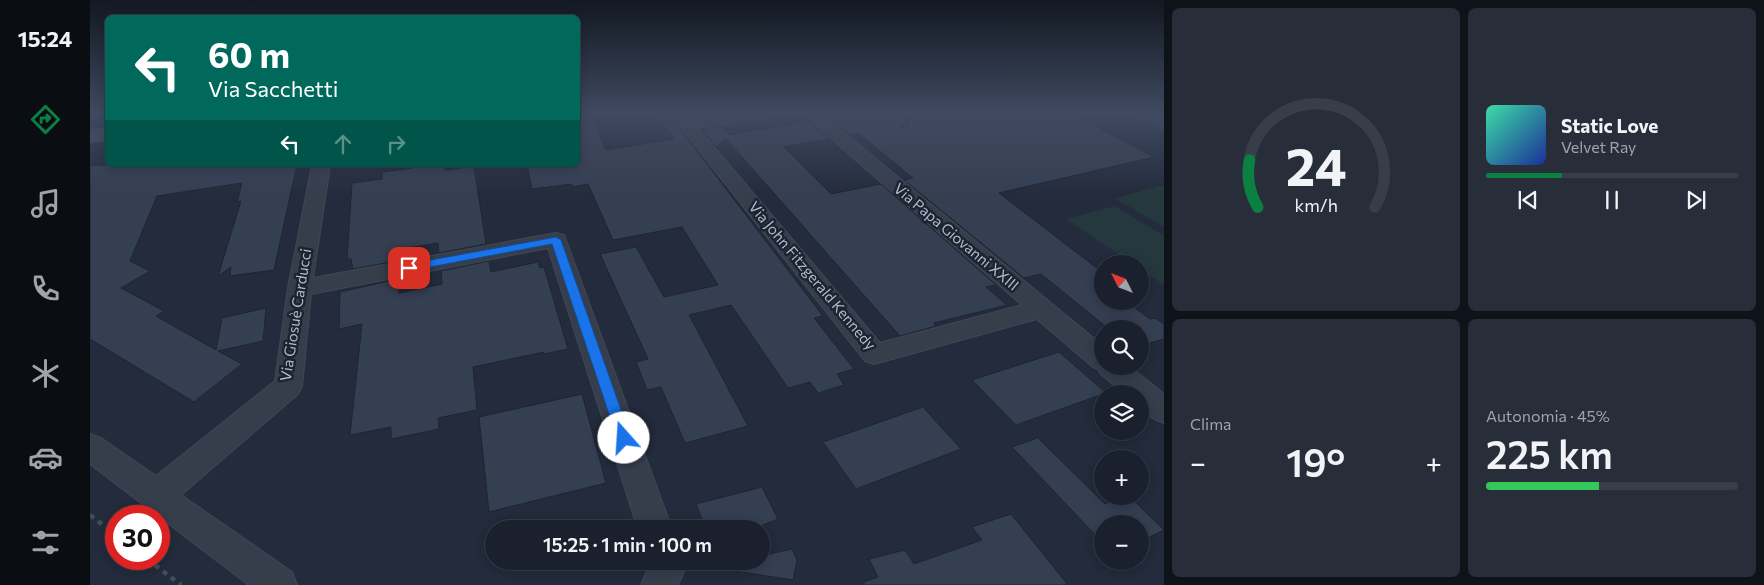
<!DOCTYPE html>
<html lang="it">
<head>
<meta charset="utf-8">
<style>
	:root { --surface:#1a202d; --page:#272d39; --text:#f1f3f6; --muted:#9fa3aa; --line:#383e49; --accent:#0b8043 }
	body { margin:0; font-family:Commissioner,sans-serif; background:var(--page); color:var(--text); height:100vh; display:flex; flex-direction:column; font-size:19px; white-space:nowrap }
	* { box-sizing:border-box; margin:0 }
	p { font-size:16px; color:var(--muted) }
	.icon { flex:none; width:28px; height:28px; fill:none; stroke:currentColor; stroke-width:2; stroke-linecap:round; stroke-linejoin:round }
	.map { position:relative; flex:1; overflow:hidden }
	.details { display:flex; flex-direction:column; gap:8px; padding:8px; background:#0e1219; width:600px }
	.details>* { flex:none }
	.hud { position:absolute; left:15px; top:15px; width:475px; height:152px; border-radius:8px; box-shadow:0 2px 12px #0003,0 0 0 1px var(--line); background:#00695c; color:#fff; overflow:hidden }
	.needle { width:32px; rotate:312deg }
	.fabs { position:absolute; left:1004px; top:255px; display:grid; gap:10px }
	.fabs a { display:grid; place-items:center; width:55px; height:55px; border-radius:50%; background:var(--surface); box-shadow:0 2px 12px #0003,0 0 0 1px var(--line); font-size:25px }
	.speed { position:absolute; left:15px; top:505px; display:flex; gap:10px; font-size:25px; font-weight:700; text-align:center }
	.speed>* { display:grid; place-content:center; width:65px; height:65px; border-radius:50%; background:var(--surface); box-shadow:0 2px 12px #0003,0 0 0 1px var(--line); line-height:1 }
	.speed .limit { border:8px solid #d22; background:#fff; color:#111 }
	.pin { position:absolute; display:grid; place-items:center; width:42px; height:42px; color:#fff; margin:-21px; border-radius:10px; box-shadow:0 2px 8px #0006 }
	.me { position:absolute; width:55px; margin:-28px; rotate:341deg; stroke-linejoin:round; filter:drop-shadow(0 0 4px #0008) }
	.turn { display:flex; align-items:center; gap:18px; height:105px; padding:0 20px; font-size:22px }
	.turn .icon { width:65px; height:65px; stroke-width:2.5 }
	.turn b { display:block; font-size:35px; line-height:42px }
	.lanes { display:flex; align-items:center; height:48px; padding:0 20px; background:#0003; justify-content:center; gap:25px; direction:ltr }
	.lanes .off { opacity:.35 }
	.big { font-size:38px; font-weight:600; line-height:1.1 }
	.details .card { flex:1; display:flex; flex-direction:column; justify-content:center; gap:8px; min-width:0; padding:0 18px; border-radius:8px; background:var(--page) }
	.details .dial { align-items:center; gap:0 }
	.dial svg { height:130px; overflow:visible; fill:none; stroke:var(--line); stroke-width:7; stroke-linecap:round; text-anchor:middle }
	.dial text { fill:var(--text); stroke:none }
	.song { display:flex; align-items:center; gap:15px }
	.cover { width:60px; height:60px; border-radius:8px; background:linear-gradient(135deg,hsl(160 70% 55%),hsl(230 70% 35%)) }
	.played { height:5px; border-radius:2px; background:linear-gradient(90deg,var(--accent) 30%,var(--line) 30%) }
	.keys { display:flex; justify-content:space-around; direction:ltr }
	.heat { display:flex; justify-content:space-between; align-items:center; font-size:28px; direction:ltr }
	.charge { height:8px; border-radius:4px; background:linear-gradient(90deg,#34c759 45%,var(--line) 0) }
	.details .tiles { flex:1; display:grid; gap:8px; grid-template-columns:repeat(2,1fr) }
	.trip { position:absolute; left:395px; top:520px; width:285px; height:50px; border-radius:25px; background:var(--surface); box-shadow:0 2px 12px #0003,0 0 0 1px var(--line); font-weight:600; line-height:50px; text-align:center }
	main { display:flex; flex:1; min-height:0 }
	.tabs { display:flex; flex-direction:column; width:90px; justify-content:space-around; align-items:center; background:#0a0d12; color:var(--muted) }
	.tabs .icon { width:35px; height:35px }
	.tabs .selected { color:var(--accent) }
	.tabs b { font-size:22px; color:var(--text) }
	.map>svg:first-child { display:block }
	.green { fill:#25383d }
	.building { fill:#353f52; stroke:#1e2533 }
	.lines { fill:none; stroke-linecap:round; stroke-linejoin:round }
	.street-casing { stroke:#404755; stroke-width:2 }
	.secondary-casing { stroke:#404755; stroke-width:2 }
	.path { stroke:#3d5155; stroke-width:4.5; stroke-dasharray:5 5; stroke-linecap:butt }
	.street { fill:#363e4c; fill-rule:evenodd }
	.secondary { fill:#444c5f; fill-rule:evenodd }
	.route { fill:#1a73e8; stroke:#114b97 }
	.labels { text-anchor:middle; stroke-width:5; stroke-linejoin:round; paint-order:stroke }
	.street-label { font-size:15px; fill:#b2b9c7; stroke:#1c2331 }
</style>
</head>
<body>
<main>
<nav class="tabs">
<b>15:24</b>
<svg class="icon selected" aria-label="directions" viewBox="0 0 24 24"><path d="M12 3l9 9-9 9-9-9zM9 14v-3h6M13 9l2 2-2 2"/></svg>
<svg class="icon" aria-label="music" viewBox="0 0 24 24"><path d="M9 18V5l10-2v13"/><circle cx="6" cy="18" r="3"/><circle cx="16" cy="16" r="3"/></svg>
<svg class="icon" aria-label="phone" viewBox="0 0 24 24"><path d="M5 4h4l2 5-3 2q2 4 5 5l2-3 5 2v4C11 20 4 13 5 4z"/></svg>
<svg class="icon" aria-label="climate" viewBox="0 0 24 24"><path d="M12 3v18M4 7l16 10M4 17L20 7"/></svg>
<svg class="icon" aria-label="car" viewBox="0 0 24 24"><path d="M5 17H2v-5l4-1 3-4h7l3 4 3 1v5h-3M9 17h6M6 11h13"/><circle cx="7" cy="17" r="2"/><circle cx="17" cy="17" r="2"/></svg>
<svg class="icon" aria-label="filters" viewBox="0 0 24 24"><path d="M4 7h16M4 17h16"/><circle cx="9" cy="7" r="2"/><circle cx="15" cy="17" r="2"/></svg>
</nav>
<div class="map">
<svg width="1074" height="585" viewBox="0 0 1074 585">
	<rect width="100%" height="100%" fill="#232b3c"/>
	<!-- green -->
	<g class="green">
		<path d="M1074 185V227L1024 198Z"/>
		<path d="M1025 206 1074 236V285L1050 269V264H1043L976 219Z"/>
	</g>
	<!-- building -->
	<g class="building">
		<path d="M488 113H501L516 150 584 139 564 113H619L591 119 588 126 733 316 724 318 764 369 747 374 754 385 728 393 720 382 698 388 641 305 599 315 658 426 595 443 571 387 557 390 546 362 558 359 510 254 546 247 574 297 628 285 592 227 523 240 498 184 482 187V184L442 189 437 165H488Z"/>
		<path d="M744 113H815L816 125 810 126 816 130 822 113H981L1064 157 909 193 1012 272V301H1036L1060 319 1065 318 1074 324V339L1050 346V329H1019L951 274 934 278 814 180 823 178 768 133 760 135 738 118 747 116Z"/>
		<path d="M718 121 739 139 694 147 741 194 791 184 906 285 896 287 917 305 844 323 846 326 810 336 636 139 626 147 612 129 631 126 639 135Z"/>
		<path d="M0 165H207L184 270 140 276 141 267 128 276 151 201 147 202 152 183 67 196 40 261 60 271 31 288 74 311 66 316 126 350 132 318 176 308 173 341 128 351 152 364 104 402 0 339Z"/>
		<path d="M322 165H355V170L384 166 396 244 349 253 348 243 305 250 306 261 263 269 261 259H257L262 183 292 179V172L322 168Z"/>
		<path d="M399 261 401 272 448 262 450 268 454 267 478 349 454 354V352L383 367 387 410 348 418 349 429 301 439V427L260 435 272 324 249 329 250 292 308 279 309 293 352 284 351 271Z"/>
		<path d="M969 352 1016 393 926 425 882 380Z"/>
		<path d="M492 394 516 483 399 512 389 417Z"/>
		<path d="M833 407 871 449 766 489 733 442Z"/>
		<path d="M948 438 1015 504 1032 496H1039L1074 530 1050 542V524H1012V542L922 447Z"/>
		<path d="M672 487 688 519 663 529H616L606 504Z"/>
		<path d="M921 514 978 585H774V582L788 577 779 559 815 550 824 564 892 540 882 527Z"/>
		<path d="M702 549 707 560 703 580 626 568 652 561H671V556Z"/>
	</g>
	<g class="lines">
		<defs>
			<g id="street">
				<path d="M638 113H680L678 116 672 118 608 128 790 343 932 305 712 113H730L1012 345V366H1039L1074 394V423L1064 419 1050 407V394H1034L1010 373 1008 369 1003 367 947 319 784 364 775 361 589 125 591 121 597 120Z"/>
				<path d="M1043 113H1065L1074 118V129L1045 116Z"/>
				<path d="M222 165H240L223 278 466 233 474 235 582 529H548L458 248 221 294 212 386 208 394 91 495 202 572 207 585H159L0 464V434L11 438 66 476 185 381 198 288Z"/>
				<path d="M558 561H594L596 567 588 585H551L560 565Z"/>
			</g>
			<path id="secondary" d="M18 128V140L0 142V130Z"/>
		</defs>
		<!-- street casing -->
		<use href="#street" class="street-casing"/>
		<!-- secondary casing -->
		<use href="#secondary" class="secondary-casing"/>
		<!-- path -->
		<g class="path">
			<path d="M0 515 26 535"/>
			<path d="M57 559 91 585"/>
		</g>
		<!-- street -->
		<use href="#street" class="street"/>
		<!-- secondary -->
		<use href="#secondary" class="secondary"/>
	</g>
	<!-- sky -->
	<linearGradient id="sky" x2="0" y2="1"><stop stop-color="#131821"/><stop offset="0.58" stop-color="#3f4a61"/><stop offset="1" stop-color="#3f4a61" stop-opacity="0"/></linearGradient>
	<rect width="1074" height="195" fill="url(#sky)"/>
	<!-- route -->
	<path class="route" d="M466 237 471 240 541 438 539 443 534 445 529 443 527 438 462 244 319 271 314 268 319 264Z"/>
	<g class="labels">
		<!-- street labels -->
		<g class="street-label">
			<text transform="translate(866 237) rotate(40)" y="5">Via Papa Giovanni XXIII</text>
			<text transform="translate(722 276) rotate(50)" y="5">Via John Fitzgerald Kennedy</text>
			<text transform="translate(206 315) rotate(-81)" y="5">Via Giosuè Carducci</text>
		</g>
	</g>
</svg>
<div class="fabs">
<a><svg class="needle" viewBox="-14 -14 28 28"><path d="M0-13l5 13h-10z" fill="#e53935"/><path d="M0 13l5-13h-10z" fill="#9fa3aa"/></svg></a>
<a><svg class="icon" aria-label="search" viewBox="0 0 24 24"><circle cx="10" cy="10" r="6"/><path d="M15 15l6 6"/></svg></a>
<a><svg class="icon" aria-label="layers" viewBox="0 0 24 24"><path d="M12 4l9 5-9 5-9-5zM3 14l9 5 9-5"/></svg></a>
<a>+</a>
<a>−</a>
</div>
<div class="speed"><div class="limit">30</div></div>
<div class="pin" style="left:319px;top:268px;background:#d93025"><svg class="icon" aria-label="arrive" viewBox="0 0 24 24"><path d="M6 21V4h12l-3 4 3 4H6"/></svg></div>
<svg class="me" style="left:534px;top:438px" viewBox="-20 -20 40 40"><circle r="19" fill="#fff"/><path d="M0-13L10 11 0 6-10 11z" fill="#1a73e8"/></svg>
<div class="trip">15:25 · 1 min · 100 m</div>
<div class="hud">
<div class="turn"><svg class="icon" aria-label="left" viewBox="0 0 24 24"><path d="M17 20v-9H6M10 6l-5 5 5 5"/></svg><div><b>60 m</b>Via Sacchetti</div></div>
<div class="lanes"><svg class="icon" aria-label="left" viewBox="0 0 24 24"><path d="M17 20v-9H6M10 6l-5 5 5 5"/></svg><svg class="icon off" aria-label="ahead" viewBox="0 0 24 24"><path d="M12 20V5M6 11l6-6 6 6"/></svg><svg class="icon off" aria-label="right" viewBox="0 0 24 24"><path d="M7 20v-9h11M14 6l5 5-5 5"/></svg></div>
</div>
</div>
<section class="details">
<div class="tiles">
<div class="card dial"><svg viewBox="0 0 100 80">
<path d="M14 69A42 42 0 1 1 86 69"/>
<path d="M14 69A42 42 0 0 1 9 40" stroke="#0b8043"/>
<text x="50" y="56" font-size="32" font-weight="700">24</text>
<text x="50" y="72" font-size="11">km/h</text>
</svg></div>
<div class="card">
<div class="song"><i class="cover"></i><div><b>Static Love</b><p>Velvet Ray</p></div></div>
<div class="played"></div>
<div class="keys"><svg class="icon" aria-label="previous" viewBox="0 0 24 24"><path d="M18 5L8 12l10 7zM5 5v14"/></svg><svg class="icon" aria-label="pause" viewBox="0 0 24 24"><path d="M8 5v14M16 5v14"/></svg><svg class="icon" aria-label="next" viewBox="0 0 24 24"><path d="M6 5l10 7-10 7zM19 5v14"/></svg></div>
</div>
<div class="card"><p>Clima</p>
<div class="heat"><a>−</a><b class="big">19°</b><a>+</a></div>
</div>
<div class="card"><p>Autonomia · 45%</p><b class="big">225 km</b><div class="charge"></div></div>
</div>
</section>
</main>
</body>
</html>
